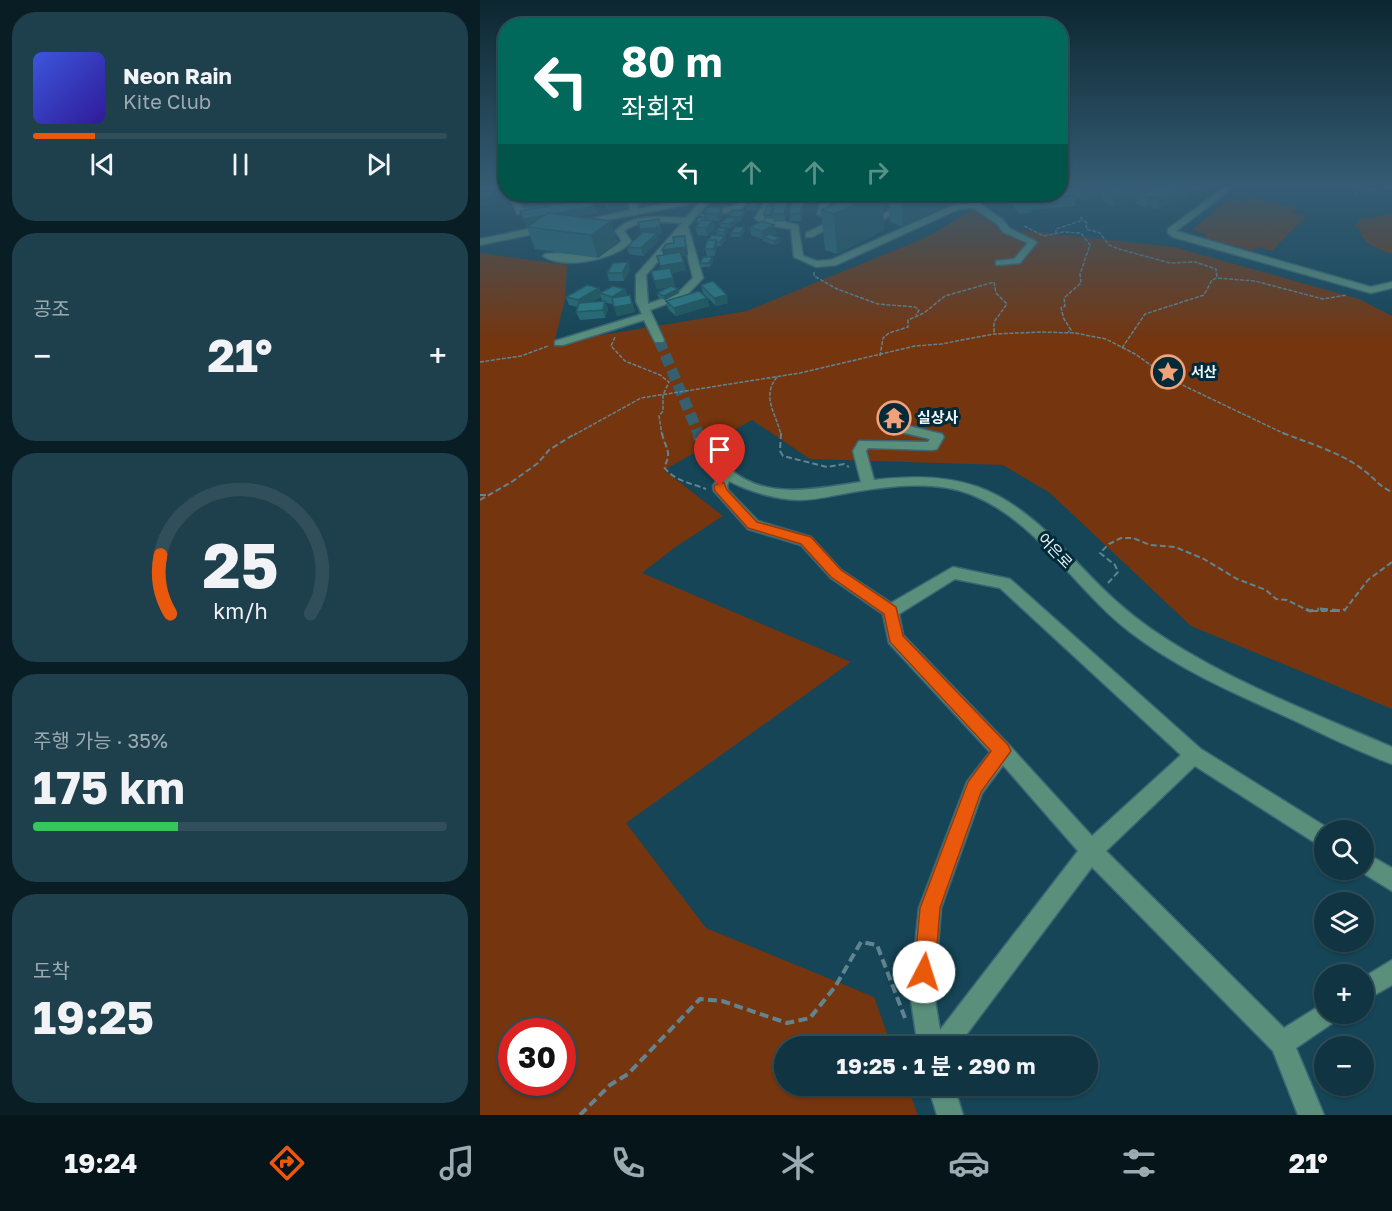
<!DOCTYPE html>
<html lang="ko">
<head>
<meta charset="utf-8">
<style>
	:root { --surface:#103441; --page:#1e3f4c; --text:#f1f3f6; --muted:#9caab1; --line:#304f5a; --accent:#ea580c }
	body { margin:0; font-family:"Golos Text","Noto Sans KR",sans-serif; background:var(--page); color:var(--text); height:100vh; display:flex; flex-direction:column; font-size:22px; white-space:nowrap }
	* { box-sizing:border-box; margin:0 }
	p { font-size:20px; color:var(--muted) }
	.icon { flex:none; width:33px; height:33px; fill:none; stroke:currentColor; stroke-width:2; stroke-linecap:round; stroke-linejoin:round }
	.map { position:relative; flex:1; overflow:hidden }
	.sheet { display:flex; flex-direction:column; gap:12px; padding:12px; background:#091d24; width:480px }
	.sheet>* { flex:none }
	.hud { position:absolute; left:18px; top:18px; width:570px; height:183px; border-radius:24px; box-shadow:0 2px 4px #0004,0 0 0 2px var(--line); background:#00695c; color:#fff; overflow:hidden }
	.buttons { position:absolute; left:834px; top:820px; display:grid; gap:12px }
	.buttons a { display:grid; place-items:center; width:60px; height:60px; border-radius:50%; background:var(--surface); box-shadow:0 2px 4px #0004,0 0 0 2px var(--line); font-size:30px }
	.speed { position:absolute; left:18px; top:1018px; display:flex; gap:12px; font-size:30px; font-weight:700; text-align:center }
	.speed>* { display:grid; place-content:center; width:78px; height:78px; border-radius:50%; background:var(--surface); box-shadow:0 2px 4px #0004,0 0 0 2px var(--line); line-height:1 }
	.speed .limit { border:9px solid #d22; background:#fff; color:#111 }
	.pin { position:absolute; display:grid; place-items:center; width:51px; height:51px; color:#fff; margin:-62px -26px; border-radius:50% 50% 50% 0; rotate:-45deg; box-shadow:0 0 6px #0007 }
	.pin .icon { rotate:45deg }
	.me { position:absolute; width:66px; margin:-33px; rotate:5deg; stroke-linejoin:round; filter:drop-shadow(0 0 4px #0008) }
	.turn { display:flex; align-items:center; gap:21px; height:126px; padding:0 24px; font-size:27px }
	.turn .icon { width:78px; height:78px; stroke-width:2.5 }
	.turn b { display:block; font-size:42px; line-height:51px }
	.lanes { display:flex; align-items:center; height:57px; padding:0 24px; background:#0003; justify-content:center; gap:30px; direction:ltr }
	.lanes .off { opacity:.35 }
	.big { font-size:45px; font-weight:700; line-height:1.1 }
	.sheet .tile { flex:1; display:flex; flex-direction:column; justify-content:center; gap:9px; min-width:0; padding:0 21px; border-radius:24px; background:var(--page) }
	.sheet .dial { align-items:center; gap:0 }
	.dial svg { height:156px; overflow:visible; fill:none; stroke:var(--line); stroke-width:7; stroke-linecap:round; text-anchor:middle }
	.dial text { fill:var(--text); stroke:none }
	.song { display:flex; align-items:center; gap:18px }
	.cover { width:72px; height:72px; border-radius:9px; background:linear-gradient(135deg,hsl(230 70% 55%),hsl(250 70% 35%)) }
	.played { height:6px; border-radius:3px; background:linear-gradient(90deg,var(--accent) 15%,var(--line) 15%) }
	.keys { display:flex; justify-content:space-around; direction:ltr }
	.heat { display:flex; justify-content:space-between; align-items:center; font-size:33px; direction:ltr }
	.charge { height:9px; border-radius:4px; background:linear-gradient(90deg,#34c759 35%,var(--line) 0) }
	.trip { position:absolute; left:294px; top:1036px; width:324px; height:60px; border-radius:30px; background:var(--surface); box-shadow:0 2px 4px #0004,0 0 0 2px var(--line); font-weight:700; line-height:60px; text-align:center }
	.dock { display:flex; height:96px; justify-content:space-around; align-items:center; background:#06151a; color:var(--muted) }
	.dock .icon { width:42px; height:42px }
	.dock .active { color:var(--accent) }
	.dock b { font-size:27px; color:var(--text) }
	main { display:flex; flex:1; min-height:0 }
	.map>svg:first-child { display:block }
	.green { fill:#75350e; fill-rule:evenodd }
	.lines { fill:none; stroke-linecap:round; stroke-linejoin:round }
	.minor-tunnel-far1 { stroke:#36606f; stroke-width:11; stroke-dasharray:11 5; stroke-linecap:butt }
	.minor-tunnel { stroke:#36606f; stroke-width:14; stroke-dasharray:14 7; stroke-linecap:butt }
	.minor-casing { stroke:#3c6574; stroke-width:3 }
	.path-far3 { stroke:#628491; stroke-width:1.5; stroke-dasharray:4 1.5; stroke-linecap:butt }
	.path-far2 { stroke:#628491; stroke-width:2; stroke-dasharray:6 3; stroke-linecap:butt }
	.path-far1 { stroke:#628491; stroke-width:3; stroke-dasharray:8 4; stroke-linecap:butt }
	.path { stroke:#628491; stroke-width:4; stroke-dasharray:9 4.5; stroke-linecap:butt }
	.minor { fill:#5a907b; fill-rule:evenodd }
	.wall { fill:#246c74; fill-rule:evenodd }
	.shaded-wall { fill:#1d585e }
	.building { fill:#2a7d87; stroke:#1d585e; stroke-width:1.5 }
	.route { fill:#ea580c; stroke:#983908; stroke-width:1.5 }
	.labels { text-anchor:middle; stroke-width:6; stroke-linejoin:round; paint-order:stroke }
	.far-poi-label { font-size:14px; font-weight:bold; fill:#eef6fa; stroke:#022a38; text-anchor:start }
	.poi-label { font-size:15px; font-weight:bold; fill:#eef6fa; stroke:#022a38; text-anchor:start }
	.street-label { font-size:15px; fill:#eef6fa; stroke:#022a38 }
</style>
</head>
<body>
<main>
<section class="sheet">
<div class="tile">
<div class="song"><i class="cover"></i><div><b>Neon Rain</b><p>Kite Club</p></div></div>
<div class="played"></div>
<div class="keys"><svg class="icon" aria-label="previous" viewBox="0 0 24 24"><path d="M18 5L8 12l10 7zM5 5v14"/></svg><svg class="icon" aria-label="pause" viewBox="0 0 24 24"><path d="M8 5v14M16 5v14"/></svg><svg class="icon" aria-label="next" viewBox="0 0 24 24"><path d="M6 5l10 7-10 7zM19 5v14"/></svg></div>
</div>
<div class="tile"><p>공조</p>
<div class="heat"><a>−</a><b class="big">21°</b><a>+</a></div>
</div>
<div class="tile dial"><svg viewBox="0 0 100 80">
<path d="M14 69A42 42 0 1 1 86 69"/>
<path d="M14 69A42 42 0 0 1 9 39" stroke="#ea580c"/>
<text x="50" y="56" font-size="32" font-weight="700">25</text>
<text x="50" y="72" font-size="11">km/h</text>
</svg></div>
<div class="tile"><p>주행 가능 · 35%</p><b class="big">175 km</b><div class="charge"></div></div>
<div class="tile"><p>도착</p><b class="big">19:25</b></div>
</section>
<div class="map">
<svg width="912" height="1115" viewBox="0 0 912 1115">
	<rect width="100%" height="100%" fill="#154557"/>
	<!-- green -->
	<g class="green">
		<path d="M770 197 817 208 812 213 826 216 792 251 777 247 773 251 723 237 726 234 712 230 750 198 764 202Z"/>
		<path d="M495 208 521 228 694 247 879 299 912 316V709L711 626 570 493 523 465 330 459 272 420 184 470 243 516 194 548 162 573 371 662 146 823 226 928 394 997 412 1047H304V1086H427L438 1115H0V253L87 265 85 299 74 343 267 311 449 236ZM32 1032H82V1083H32Z"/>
		<path d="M912 213V254C897 249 882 244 879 228L874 226 882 217 888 218Z"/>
	</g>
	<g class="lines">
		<!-- minor-tunnel-far1 -->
		<path class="minor-tunnel-far1" d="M179 340 219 435"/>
		<!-- minor-tunnel -->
		<path class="minor-tunnel" d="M219 433 221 439"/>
		<defs>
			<g id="minor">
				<path d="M17 186 16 188 0 191V187Z"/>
				<path d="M580 186 590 189 612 186 589 194 580 191Z"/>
				<path d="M746 186H755L696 231 891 287 912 282V288L891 293 693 237 688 233V229Z"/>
				<path d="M906 186H912V189Z"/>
				<path d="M29 194H37L43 209 59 207 63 209 37 214Z"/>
				<path d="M160 194H168L169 196 156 206 158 209 233 194V198L208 226 223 278 205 297 170 310 184 340 183 342H175L164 320 83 345H75V341L162 314 156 301V275L202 223C184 222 159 219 144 231L151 241 150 243C133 260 84 270 63 256L65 254C97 250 111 266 142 241L135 231C151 213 184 217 206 218L220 202 96 226 92 223 151 210 148 205ZM202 234 213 278 198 293 168 304 166 275Z"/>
				<path d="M275 194H286L271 200 261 209 225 218 221 215 255 205 265 196Z"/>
				<path d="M293 194H302L295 199 284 217 318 225 323 256 337 261 351 260 474 205 493 203 499 194H507L500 204 523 220 529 228 557 242 540 263 516 265V261L534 259 548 243 523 232 517 224 494 208 479 209 356 265 336 267 314 257 311 229 281 224 275 218 289 195Z"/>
				<path d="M309 194H317V197L329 199 325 201H310Z"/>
				<path d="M348 194H358L351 198 346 213 364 220 332 237H326V233L353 220 337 214 344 196Z"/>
				<path d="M444 194H453L388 227 381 225Z"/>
				<path d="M69 225 73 228 72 230 0 245V239Z"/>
				<path d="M416 423 462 434 464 437 457 449 452 450 388 448 386 451 394 480C428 476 465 475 498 487 548 505 583 549 620 586 641 607 665 626 691 642 759 685 838 715 912 747V764C877 751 843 734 809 718 754 693 698 669 650 632 594 589 557 520 490 494 454 480 409 486 373 492 355 495 337 500 319 500 296 499 270 492 249 481L247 486 248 490 278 521 331 537 361 570 411 603 473 567 530 579 721 749 851 830 844 831V847L837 844 715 766 626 851 804 1028 844 1003V1014H858L854 1022 816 1048 844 1115H818L793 1051 612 867 477 1047H438L430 994 439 908 487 782 510 752 409 643 403 614 351 578 321 545 268 529 234 491 233 486 240 474 215 439 221 435 225 436C233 448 240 461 251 470 288 501 339 488 381 482L373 451 379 441 448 442 450 439 412 430 410 427 412 424ZM475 579 520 588 701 755 612 836 529 745 423 635 419 614ZM523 765 598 851 460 1030 454 994 461 908 502 793Z"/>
				<path d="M884 852 912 868V891L878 870H884Z"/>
				<path d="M912 960V985L884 1001V977Z"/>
				<path d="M448 1086H474L483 1115H457Z"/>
			</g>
		</defs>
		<!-- minor casing -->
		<use href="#minor" class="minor-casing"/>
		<!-- path-far3 -->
		<g class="path-far3">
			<path d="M871 186 900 191"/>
			<path d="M875 195 881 189"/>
			<path d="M600 217 607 223 606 229 620 233 629 245 639 249 690 263 715 262 736 269 737 278"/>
			<path d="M544 226 564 236 583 232 601 233 610 245 600 274 601 283 584 298 585 306 581 308 584 319 591 330 588 332"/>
			<path d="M576 234V229L603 220"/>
			<path d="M334 272V276L357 289 398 304 435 307 439 310 436 315"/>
			<path d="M135 337 131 346 145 361 180 375 189 382 183 395V411L179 416 182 435"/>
			<path d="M642 348 665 314 724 295 732 280 737 278 775 281 843 299 867 295"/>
			<path d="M400 356 403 338 409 333 428 327V320L444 313 465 296 514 282 516 293 527 304 514 322V334"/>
			<path d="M0 362 41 356 68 346"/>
			<path d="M297 377C281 397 296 413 301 435"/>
			<path d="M94 435 161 398 320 373 435 346 461 344 514 334 561 332 595 333 626 339 655 354 692 380 807 435"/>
		</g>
		<!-- path-far2 -->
		<g class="path-far2">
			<path d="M182 433C185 449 193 451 184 467 194 481 211 483 226 489"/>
			<path d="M301 433 300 451 303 456 347 467 364 464 369 467"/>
			<path d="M803 433C831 444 863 453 886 472 896 480 899 486 912 492"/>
			<path d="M0 495H6"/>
			<path d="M0 500 33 481 58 463 69 450 96 433"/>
			<path d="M628 583 638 572 635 565 620 553 629 544 641 538H653L670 545 695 547 724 559 757 579 786 590 796 599 807 600 829 611"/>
			<path d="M832 611H858"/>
			<path d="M864 611 888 580 912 562"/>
		</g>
		<!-- path-far1 -->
		<g class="path-far1">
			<path d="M826 609 830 611 839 609"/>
			<path d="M840 609 863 611 865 609"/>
		</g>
		<!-- path -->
		<path class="path" d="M100 1115 130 1085 148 1074 220 999 242 1001 307 1023 330 1018 355 987 381 942 397 945 425 1018"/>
		<!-- minor -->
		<use href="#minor" class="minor"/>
	</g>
	<!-- wall -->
	<g class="wall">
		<path d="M596 186 707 198 677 209 671 207 666 208 656 204 657 198 633 206 622 201 623 195 605 201 596 197 595 206 552 210 551 213 538 214 526 194H595Z"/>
		<path d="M711 186H733L725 192 710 189Z"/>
		<path d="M119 194H144L149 207 129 211Z"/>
		<path d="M171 194H196L187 201 173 199Z"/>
		<path d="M296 194 311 197 307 198 308 210 305 221 293 222 292 215 291 218 284 219V215L289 206 288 201 296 196Z"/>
		<path d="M349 194H402L404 230 357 254 345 250 341 210 350 205Z"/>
		<path d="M408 194H478V198L423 227 410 222Z"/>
		<path d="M281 205 276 211 267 210 266 206Z"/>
		<path d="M114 206 117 213 97 217 138 243 118 258 55 249 47 227V226H46L40 211Z"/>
		<path d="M228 207 243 216 239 221 226 220 233 221 235 229 227 236 217 235 215 227 224 217 223 213Z"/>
		<path d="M324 210 321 221H310L309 214Z"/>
		<path d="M265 215 260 221 257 220 258 223 250 228 241 227 240 223 248 218V216Z"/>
		<path d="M179 219 182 234 178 235 179 240 163 256 149 254 147 247Z"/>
		<path d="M294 225 296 233 291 235 301 242 294 245 283 241V239L271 235 270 227Z"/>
		<path d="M264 227 265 231 260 237H251V233Z"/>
		<path d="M236 231 248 232 245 235H237Z"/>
		<path d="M227 240H246L241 246H237L235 256 227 257 225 249Z"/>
		<path d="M207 244 208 255 201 256 206 270 191 273 195 286H192L198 289 199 293 185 300 178 297 177 293 190 287 177 289 171 271 181 269 177 256 184 255Z"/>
		<path d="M232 257 233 261 230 267H221L220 263Z"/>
		<path d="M148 262 150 270 144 281H129L127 273Z"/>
		<path d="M221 285 248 303 236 306 223 293Z"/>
		<path d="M119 288 121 293 145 289 147 296 150 295 155 312 137 316 134 305 125 302 128 309 125 318 100 320 96 312 98 307 89 305 86 297ZM121 297 122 301 111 302Z"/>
		<path d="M227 298 229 306 196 316 188 309 186 301Z"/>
	</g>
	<!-- shaded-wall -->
	<g class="shaded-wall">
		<path d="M619 186H651L624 191 623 195 605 201 606 190Z"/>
		<path d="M664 186H691L658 194 657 198 633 206 634 195Z"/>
		<path d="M726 186H733L725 192Z"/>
		<path d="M709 187 707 198 677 209 679 198Z"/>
		<path d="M11 189 15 203 0 206V198Z"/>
		<path d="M185 194H196L187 201Z"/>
		<path d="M311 194V197L307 198 308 210 305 221 304 202 299 196Z"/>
		<path d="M397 194H402L404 230 357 254 354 214Z"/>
		<path d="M422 194H478V198L423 227Z"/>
		<path d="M146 196 149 207 129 211 126 200Z"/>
		<path d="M673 196 671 207 666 208 668 197Z"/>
		<path d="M280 201 281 205 276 211 275 207Z"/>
		<path d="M323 202 324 210 321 221 320 213Z"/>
		<path d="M114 206 117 213 46 226 43 219Z"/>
		<path d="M242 208 243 216 239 221 238 214Z"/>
		<path d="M265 211V215L260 221V217Z"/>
		<path d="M257 219 258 223 250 228 249 224Z"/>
		<path d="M131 221 138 243 118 258 111 235Z"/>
		<path d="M233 221 235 229 227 236 226 228Z"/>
		<path d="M294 225 296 233 285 238 283 237 282 231Z"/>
		<path d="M180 227 182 234 178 235 179 240 163 256 161 248 162 237 160 229Z"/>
		<path d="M264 227 265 231 260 237V233Z"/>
		<path d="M247 228 248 232 245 235 244 232Z"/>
		<path d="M205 236 208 255 184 258 182 250Z"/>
		<path d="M245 236 246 240 241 246 240 242Z"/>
		<path d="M300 238 301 242 294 245V241Z"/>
		<path d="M236 240 237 247 235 256 234 249Z"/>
		<path d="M232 257 233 261 230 267 229 263Z"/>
		<path d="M148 262 150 270 144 281 142 273Z"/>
		<path d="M204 262 206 270 182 274 180 266Z"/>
		<path d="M193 278 195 286 177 289 174 281Z"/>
		<path d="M119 288 121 294 120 293 121 297 101 308 98 300Z"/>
		<path d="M145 289 148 298 135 305 132 297Z"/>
		<path d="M198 289 199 293 185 300 184 296Z"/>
		<path d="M247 295 248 303 236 306 234 298Z"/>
		<path d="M227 298 229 306 196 316 194 308Z"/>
		<path d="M125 301 128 309 125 318 123 310Z"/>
		<path d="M152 304 155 312 137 316 134 307Z"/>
	</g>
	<!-- building -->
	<g class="building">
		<path d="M597 186H619L606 190Z"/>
		<path d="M638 186H664L634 195 624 191Z"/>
		<path d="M679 186H707L709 187 679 198 673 196 668 197 658 194Z"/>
		<path d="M11 189 12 196 0 198V191Z"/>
		<path d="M593 191 596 195 550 199 552 202 539 203 533 194H580V192Z"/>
		<path d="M122 194H144L146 196 126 200Z"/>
		<path d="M296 194H310L299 196Z"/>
		<path d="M376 194H397L354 214 341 210Z"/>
		<path d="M291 196H307L304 202H307L304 214H292L295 201H288Z"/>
		<path d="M110 198 114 206 71 214 68 213 66 215 43 219 40 211Z"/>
		<path d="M272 200 280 201 275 207 266 206Z"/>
		<path d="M311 202H323L320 213 309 214Z"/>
		<path d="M287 206H293L290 215H284Z"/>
		<path d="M228 207 242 208 238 214 223 213Z"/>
		<path d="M253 210 265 211 260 217 248 216Z"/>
		<path d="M68 213 131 221 111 235 47 227Z"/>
		<path d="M226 217V220H223L220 223H217L216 218Z"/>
		<path d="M248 217 257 219 249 224 240 223Z"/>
		<path d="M179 219 180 227 160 229 158 222Z"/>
		<path d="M223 220 233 221 226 228 215 227Z"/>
		<path d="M282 221 294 225 282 231 270 227Z"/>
		<path d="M255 227H264L260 233H251Z"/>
		<path d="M239 228H247L244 232 236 231Z"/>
		<path d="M163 232 177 233 161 248 147 247Z"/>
		<path d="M289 234 300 238 294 241 283 237Z"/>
		<path d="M232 235 245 236 240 242H236V240H228Z"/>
		<path d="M205 236 206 247 182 250 186 244 194 243 193 237Z"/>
		<path d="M227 240H236L234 249H225Z"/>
		<path d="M200 252 204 262 180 266 177 256Z"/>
		<path d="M223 257H232L229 263H220Z"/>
		<path d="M148 262 142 273H127L133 263Z"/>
		<path d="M190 268 193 278 174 281 171 271Z"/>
		<path d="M233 281 247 295 234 298 221 285Z"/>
		<path d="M107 285 119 288 98 300 86 297Z"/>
		<path d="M133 286 145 289 132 297 120 293Z"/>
		<path d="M191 286 198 289 184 296 177 293Z"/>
		<path d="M219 291 227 298 194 308 186 301Z"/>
		<path d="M150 295 152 304 134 307 132 298Z"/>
		<path d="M125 301 123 310 96 312 99 303Z"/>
	</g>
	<!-- sky -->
	<linearGradient id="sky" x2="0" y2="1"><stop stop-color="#0c2630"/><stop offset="0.54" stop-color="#355c74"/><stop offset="1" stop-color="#355c74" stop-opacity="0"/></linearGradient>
	<rect width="912" height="342" fill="url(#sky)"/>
	<!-- route -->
	<path class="route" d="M240 482 244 483 247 490 277 522 331 537 361 570 416 607 423 636 528 745 531 751 501 792 460 908 455 972 452 980 444 983 437 980 434 972 440 908 488 782 511 751 410 642 404 614 351 577 321 544 268 528 235 491 234 486Z"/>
	<!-- icons -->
	<defs>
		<symbol id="sight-ring" viewBox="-11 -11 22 22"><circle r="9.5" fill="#022a38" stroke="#f1a27b" stroke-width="1.5"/><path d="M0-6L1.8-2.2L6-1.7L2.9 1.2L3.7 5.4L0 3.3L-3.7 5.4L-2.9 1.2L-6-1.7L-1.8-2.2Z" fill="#f1a27b"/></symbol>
		<symbol id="temple-ring" viewBox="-11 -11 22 22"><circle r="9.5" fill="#022a38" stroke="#f1a27b" stroke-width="1.5"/><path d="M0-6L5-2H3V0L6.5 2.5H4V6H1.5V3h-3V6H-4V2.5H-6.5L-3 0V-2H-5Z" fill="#f1a27b"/></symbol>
	</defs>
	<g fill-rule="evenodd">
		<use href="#sight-ring" x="669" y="353" width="38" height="38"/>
		<use href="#temple-ring" x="395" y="399" width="38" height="38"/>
	</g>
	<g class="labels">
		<!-- far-poi labels -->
		<g class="far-poi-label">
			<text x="711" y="377">서산</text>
		</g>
		<!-- poi labels -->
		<g class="poi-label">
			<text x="437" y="423">실상사</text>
		</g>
		<!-- street labels -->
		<g class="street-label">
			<text transform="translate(575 551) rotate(46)" y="5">어은로</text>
		</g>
	</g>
</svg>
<div class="buttons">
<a><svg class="icon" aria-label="search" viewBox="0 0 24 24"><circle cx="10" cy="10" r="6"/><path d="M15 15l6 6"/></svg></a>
<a><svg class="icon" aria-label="layers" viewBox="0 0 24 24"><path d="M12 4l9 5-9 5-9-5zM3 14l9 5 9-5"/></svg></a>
<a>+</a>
<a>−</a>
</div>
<div class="speed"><div class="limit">30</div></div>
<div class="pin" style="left:240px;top:486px;background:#d93025"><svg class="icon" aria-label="arrive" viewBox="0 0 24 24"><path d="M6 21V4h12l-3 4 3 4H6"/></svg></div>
<svg class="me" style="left:444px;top:972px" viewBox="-20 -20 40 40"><circle r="19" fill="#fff"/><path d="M0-13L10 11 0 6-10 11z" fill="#ea580c"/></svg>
<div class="trip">19:25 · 1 분 · 290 m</div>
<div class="hud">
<div class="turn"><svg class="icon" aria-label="left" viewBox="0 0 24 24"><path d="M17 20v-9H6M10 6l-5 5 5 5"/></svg><div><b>80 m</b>좌회전</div></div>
<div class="lanes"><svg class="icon" aria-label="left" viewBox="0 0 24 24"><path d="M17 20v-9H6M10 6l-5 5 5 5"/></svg><svg class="icon off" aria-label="ahead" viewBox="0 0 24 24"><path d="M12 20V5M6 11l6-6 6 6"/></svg><svg class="icon off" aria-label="ahead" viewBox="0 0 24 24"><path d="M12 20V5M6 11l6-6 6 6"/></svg><svg class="icon off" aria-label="right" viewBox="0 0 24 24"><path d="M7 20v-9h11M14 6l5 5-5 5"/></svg></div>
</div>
</div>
</main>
<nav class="dock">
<b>19:24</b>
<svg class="icon active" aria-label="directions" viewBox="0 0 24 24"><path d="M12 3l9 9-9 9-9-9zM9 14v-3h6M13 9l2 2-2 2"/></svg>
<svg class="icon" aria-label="music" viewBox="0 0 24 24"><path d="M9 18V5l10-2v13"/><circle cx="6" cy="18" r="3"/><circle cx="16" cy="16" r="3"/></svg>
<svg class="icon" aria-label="phone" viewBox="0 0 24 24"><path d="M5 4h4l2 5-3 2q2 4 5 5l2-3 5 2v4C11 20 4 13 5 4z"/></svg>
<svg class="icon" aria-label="climate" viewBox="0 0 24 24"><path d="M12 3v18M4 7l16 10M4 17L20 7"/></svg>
<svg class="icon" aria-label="car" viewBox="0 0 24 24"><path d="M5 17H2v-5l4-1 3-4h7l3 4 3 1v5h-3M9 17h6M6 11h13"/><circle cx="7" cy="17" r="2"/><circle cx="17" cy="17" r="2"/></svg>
<svg class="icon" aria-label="filters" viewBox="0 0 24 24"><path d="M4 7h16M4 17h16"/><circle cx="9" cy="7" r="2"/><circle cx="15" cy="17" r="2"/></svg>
<b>21°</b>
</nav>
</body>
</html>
